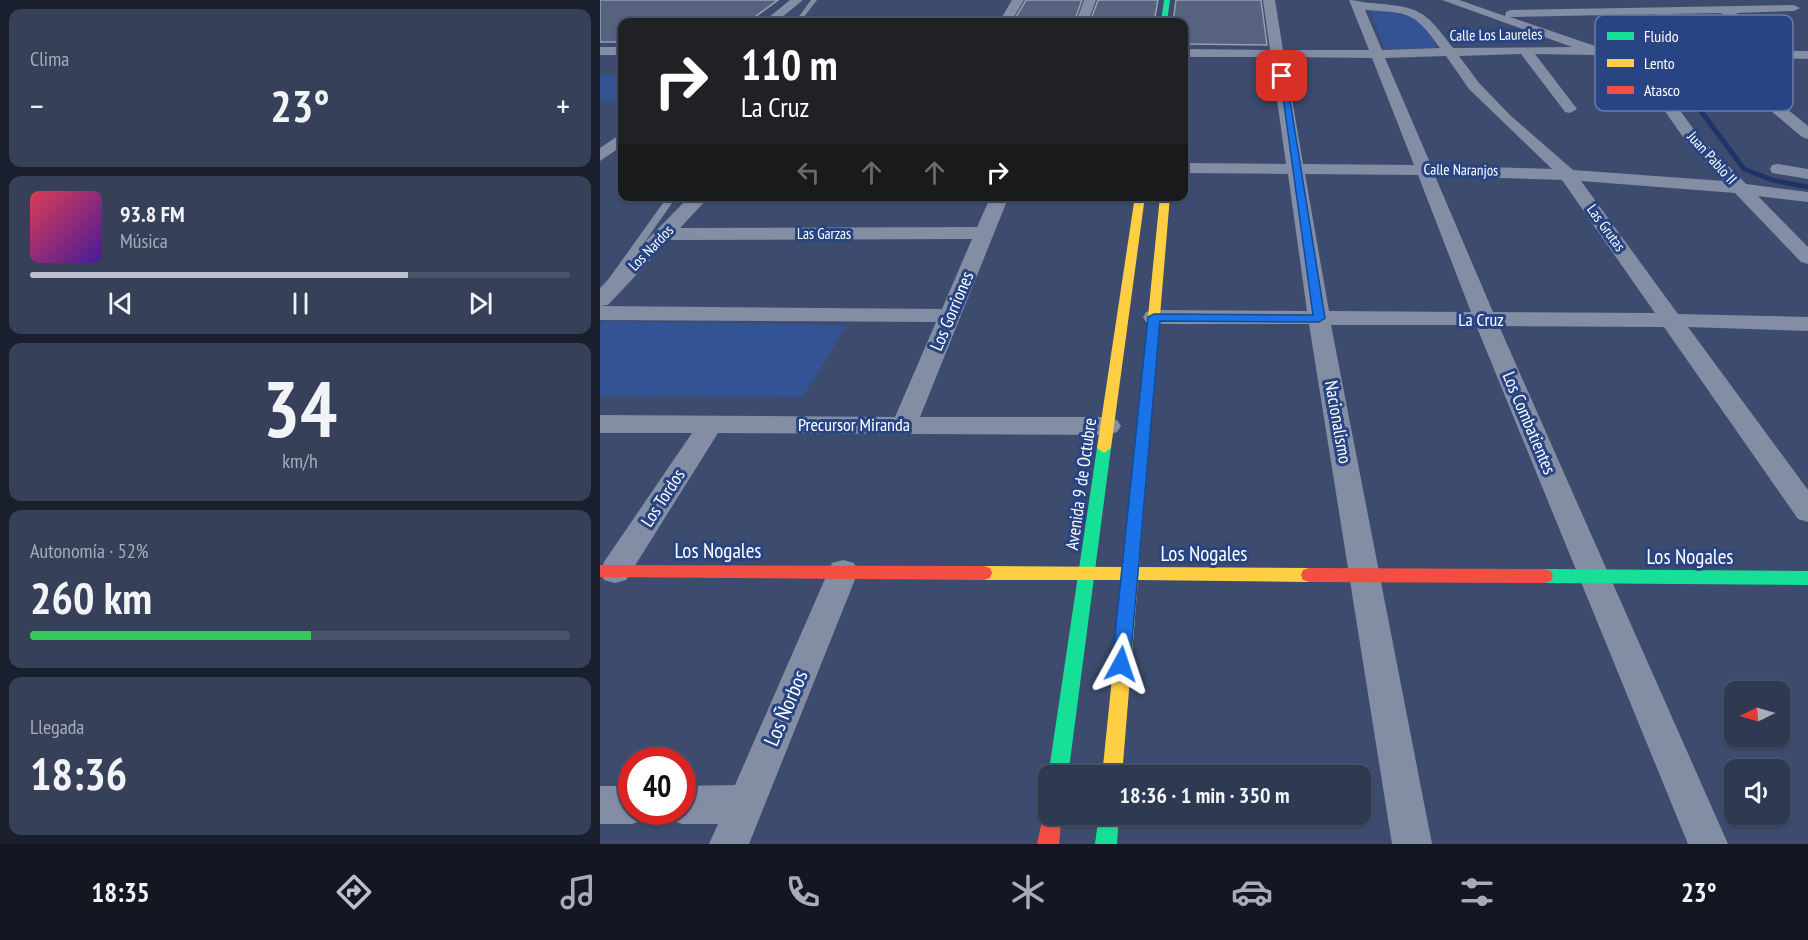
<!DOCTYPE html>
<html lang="es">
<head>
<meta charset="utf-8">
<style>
	:root { --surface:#2e3952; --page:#364059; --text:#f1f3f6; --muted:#a7acb8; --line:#495369; --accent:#bbc0cc }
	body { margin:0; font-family:"PT Sans Narrow",sans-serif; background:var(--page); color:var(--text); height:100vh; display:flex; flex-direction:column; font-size:22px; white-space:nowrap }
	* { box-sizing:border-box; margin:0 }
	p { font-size:20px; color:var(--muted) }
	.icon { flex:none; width:33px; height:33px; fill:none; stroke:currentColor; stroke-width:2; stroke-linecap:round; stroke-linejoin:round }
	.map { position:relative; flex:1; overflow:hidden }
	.sheet { display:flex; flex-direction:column; gap:9px; padding:9px; background:#191f2d; width:600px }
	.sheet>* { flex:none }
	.top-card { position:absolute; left:18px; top:18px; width:570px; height:183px; border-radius:12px; box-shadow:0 2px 4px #0004,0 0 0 2px var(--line); background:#202124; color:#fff; overflow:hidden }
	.needle { width:39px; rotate:265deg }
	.controls { position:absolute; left:1124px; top:681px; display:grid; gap:12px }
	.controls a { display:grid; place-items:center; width:66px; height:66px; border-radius:12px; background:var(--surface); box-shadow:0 2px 4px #0004,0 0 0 2px var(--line); font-size:30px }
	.speed { position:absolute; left:18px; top:747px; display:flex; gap:12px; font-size:30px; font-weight:700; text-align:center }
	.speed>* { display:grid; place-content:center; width:78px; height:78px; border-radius:50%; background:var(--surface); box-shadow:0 2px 4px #0004,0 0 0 2px var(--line); line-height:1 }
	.speed .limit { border:9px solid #d22; background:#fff; color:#111 }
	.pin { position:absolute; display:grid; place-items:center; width:51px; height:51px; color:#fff; margin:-26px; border-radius:12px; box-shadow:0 3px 9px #0006 }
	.me { position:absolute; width:66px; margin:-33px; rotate:5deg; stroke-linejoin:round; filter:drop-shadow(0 0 4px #0008) }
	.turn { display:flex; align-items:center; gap:21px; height:126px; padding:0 24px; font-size:27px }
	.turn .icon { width:78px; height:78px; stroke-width:2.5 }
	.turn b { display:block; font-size:42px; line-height:51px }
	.lanes { display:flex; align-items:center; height:57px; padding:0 24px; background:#0003; justify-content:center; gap:30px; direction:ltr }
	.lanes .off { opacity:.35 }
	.big { font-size:45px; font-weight:700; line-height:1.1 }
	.sheet .tile { flex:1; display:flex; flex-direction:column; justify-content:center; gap:9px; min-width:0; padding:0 21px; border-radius:12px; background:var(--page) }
	.sheet .dial { align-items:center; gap:0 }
	.dial b { font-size:78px; line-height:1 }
	.song { display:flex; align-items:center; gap:18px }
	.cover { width:72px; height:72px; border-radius:9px; background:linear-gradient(135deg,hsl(350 70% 55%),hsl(260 70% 35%)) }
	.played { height:6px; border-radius:3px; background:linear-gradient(90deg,var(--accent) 70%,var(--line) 70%) }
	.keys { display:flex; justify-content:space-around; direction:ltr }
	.heat { display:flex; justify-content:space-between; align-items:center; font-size:33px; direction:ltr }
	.charge { height:9px; border-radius:4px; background:linear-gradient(90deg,#34c759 52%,var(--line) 0) }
	.trip { position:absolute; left:438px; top:765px; width:333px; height:60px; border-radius:12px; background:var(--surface); box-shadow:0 2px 4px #0004,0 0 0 2px var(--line); font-weight:700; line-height:60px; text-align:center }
	.tabs { display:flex; height:96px; justify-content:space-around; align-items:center; background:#121721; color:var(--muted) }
	.tabs .icon { width:42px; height:42px }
	.tabs .selected { color:var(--accent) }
	.tabs b { font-size:27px; color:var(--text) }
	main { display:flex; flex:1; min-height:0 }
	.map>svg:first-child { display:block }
	.green { fill:#345395 }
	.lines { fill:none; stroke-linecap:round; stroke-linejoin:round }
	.stream-far1 { stroke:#1f3465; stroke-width:4 }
	.stream { stroke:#1f3465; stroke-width:5 }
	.building { fill:#56627e; stroke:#979fb3; stroke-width:1.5 }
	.lane { fill:#838da4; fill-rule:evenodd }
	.street { fill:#838da4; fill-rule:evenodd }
	.fast { fill:#16e098; fill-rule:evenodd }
	.slow { fill:#ffcf43; fill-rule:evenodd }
	.jam { fill:#f24e42; fill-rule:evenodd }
	.route { fill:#1a73e8; stroke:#114b97; stroke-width:1.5 }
	.labels { text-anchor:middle; stroke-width:6; stroke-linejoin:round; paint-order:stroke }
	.far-street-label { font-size:15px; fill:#fff; stroke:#284483 }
	.street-label { font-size:18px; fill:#fff; stroke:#284483 }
	.near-street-label { font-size:21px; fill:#fff; stroke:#284483 }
	.key { fill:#284483; stroke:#687ca8; stroke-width:1.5 }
	.key-label { font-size:16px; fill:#fff }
</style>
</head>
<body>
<main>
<section class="sheet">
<div class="tile"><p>Clima</p>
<div class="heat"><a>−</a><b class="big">23°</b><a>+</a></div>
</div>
<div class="tile">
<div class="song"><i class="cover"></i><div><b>93.8 FM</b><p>Música</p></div></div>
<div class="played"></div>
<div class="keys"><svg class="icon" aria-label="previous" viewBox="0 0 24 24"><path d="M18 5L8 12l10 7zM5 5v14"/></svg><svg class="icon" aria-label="pause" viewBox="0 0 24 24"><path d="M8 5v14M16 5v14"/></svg><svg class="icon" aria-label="next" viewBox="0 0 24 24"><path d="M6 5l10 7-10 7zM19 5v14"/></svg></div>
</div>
<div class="tile dial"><b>34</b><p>km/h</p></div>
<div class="tile"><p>Autonomía · 52%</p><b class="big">260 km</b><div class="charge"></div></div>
<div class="tile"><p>Llegada</p><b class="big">18:36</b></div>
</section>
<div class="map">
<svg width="1208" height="844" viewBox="0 0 1208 844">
	<rect width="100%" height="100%" fill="#3d4c6e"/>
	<!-- green -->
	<g class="green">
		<path d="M770 9C799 11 828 14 836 48L785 49Z"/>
		<path d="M0 75H22V97L16 101H0Z"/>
		<path d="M4 321 247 325 203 397 0 396V325Z"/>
	</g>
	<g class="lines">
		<!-- stream-far1 -->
		<path class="stream-far1" d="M1024 57C1050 66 1074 73 1090 96"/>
		<!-- stream -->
		<path class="stream" d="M1089 95 1144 169 1172 180 1208 187"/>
	</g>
	<!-- building -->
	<g class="building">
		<path d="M0 0H178L148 22H22V42H0Z"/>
		<path d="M426 0H482L474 22H413Z"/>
		<path d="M498 0H558L554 22H490Z"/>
		<path d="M576 0H661L667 45 587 44 586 22H573Z"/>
	</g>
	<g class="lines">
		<!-- lane -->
		<g class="lane">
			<path d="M211 0H217L200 22H195Z"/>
			<path d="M68 196H77L4 300 0 301V291Z"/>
		</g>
		<!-- street -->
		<g class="street">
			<path d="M190 0H203L176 22H163Z"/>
			<path d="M412 0H424L411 22H399Z"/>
			<path d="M484 0H496L488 22H476Z"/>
			<path d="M663 0H675L683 50H769L749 0C759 0 762 3 771 3 819 7 824 9 853 48L972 47 842 0H859L905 16 906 12 910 10 1194 5 1200 8 1194 11 1136 13 1191 51H1208V59L1123 57 1208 126V139L1202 137 1107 57 1016 55 1052 72 1097 134 1146 184 1208 192V202L1158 196 1208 247V264L1201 262 1135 193 981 181 1078 314 1208 317V331L1088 327 1208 490V522L1198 519 1064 327 899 326 1128 844H1088L876 325H731L832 844H792L709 324H554L546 322 543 317 546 312 554 310 707 311 688 174 584 173V163L686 164 671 57H584V49L670 50ZM765 10C809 13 814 11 840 48L782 50ZM1121 13 1174 50 1113 49 1070 14ZM1056 14 1097 49 998 47 910 17ZM921 54 965 112 970 113 977 109 935 54 994 55 1042 78 1085 140 1124 181 973 170 911 116 879 83 859 56ZM846 56 869 89 952 169 831 165 785 58ZM685 57 772 58 814 165 703 164ZM705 174 818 175 871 312 729 311ZM835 176 962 180 1055 313 893 312Z"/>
			<rect x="0" y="47" width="22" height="8"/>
			<path d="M22 133V146L0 161V148Z"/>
			<path d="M1178 164 1208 169V179L1172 173 1170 169 1172 165Z"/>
			<path d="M90 196H110L80 228 377 227 391 196H409L320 417H508L517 420 521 426 517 432 508 435 118 433 26 580 15 583 4 580 0 572 4 562 92 433H0V415L295 417 336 322 0 320V306L342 309 372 239 69 240 8 305 0 306V288Z"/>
			<path d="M243 560 254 563 258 572 149 844H109L118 824H82L68 819 65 812H82V786L135 785 228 572 232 563Z"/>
			<path d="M0 786H32V812H49L46 819 32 824H0Z"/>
		</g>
		<!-- fast -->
		<g class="fast">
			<path d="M564 0H570L567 22H561Z"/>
			<path d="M504 443 511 448 468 776 448 777 497 448Z"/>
			<path d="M945 569 1208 571V585L945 583 939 581 937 576 939 571Z"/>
			<path d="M499 814H519L517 844H495Z"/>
		</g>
		<!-- slow -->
		<g class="slow">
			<path d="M535 196H545L511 448 504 453 497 448Z"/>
			<path d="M560 196H570L539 567 709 568 715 570 717 575 715 580 709 582 538 580 522 776H502L522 580H384L378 578 376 573 378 568 384 566 523 567Z"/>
		</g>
		<!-- jam -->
		<g class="jam">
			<path d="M0 565 384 566 390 568 392 573 390 578 384 580 0 577Z"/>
			<path d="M709 568 945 569 951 571 953 576 951 581 945 583 709 582 703 580 701 575 703 570Z"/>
			<path d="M448 805V814H462L459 844H437L445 807Z"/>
		</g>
	</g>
	<!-- route -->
	<path class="route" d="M680 75 686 76 725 318 719 322 560 321 530 664 528 669 521 672 515 669 512 664 548 317 554 314 713 315Z"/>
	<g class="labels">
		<!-- far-street labels -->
		<g class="far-street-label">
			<text transform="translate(896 35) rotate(-1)" y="5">Calle Los Laureles</text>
			<text transform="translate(1112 158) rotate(48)" y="5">Juan Pablo II</text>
			<text transform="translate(861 170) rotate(1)" y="5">Calle Naranjos</text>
			<text transform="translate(1006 228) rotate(54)" y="5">Las Grutas</text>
			<text x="224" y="239">Las Garzas</text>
			<text transform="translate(51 248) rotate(-46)" y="5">Los Nardos</text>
		</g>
		<!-- street labels -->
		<g class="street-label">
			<text transform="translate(352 311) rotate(-67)" y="6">Los Gorriones</text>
			<text x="881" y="326">La Cruz</text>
			<text transform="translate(738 422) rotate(80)" y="6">Nacionalismo</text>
			<text transform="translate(929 423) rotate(67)" y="6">Los Combatientes</text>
			<text x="254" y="431">Precursor Miranda</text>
			<text transform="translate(481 484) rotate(-82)" y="6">Avenida 9 de Octubre</text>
			<text transform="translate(63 498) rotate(-57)" y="6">Los Tordos</text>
		</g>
		<!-- near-street labels -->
		<g class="near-street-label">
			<text x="118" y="558">Los Nogales</text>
			<text x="604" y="561">Los Nogales</text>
			<text x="1090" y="564">Los Nogales</text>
			<text transform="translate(186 708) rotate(-67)" y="7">Los Ñorbos</text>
		</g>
	</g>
	<!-- legend -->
	<rect x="995" y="15" width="198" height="96" rx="9" class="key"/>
	<rect x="1007" y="32" width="27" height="8" fill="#16e098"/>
	<rect x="1007" y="59" width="27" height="8" fill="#ffcf43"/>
	<rect x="1007" y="86" width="27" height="8" fill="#f24e42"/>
	<g class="key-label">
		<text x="1044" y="42">Fluido</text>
		<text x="1044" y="69">Lento</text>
		<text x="1044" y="96">Atasco</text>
	</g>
</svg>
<div class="controls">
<a><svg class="needle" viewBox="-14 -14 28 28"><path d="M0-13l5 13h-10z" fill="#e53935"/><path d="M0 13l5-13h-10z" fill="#a7acb8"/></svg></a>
<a><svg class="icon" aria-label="sound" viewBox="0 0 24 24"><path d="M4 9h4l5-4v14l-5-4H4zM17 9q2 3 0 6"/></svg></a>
</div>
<div class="speed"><div class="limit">40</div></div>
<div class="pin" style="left:682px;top:76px;background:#d93025"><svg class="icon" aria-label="arrive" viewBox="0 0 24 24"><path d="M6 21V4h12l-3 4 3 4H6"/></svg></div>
<svg class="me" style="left:521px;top:664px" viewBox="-20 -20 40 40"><path d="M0-17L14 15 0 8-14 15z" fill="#1a73e8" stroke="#fff" stroke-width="4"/></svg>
<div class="trip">18:36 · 1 min · 350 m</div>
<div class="top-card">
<div class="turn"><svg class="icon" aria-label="right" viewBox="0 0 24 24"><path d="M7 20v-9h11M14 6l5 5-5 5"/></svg><div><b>110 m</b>La Cruz</div></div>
<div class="lanes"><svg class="icon off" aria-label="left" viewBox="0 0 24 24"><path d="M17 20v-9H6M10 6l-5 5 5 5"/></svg><svg class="icon off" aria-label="ahead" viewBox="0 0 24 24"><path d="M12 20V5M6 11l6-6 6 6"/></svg><svg class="icon off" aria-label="ahead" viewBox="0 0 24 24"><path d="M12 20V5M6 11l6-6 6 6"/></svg><svg class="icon" aria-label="right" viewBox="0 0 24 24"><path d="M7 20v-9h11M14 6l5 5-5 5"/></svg></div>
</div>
</div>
</main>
<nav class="tabs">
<b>18:35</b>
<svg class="icon selected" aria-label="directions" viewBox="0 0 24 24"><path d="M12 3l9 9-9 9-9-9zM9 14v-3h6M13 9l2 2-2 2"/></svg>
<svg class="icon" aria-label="music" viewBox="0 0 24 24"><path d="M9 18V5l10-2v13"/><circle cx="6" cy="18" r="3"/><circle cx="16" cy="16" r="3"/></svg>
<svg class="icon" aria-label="phone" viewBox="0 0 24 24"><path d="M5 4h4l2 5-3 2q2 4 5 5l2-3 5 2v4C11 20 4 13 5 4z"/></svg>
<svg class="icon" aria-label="climate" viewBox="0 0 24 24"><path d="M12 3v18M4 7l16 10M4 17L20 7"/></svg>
<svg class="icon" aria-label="car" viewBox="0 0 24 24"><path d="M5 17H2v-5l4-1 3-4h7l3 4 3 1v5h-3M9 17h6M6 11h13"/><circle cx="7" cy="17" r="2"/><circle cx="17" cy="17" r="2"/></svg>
<svg class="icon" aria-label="filters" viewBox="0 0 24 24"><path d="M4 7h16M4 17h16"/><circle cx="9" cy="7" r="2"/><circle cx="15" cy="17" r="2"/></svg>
<b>23°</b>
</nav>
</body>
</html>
